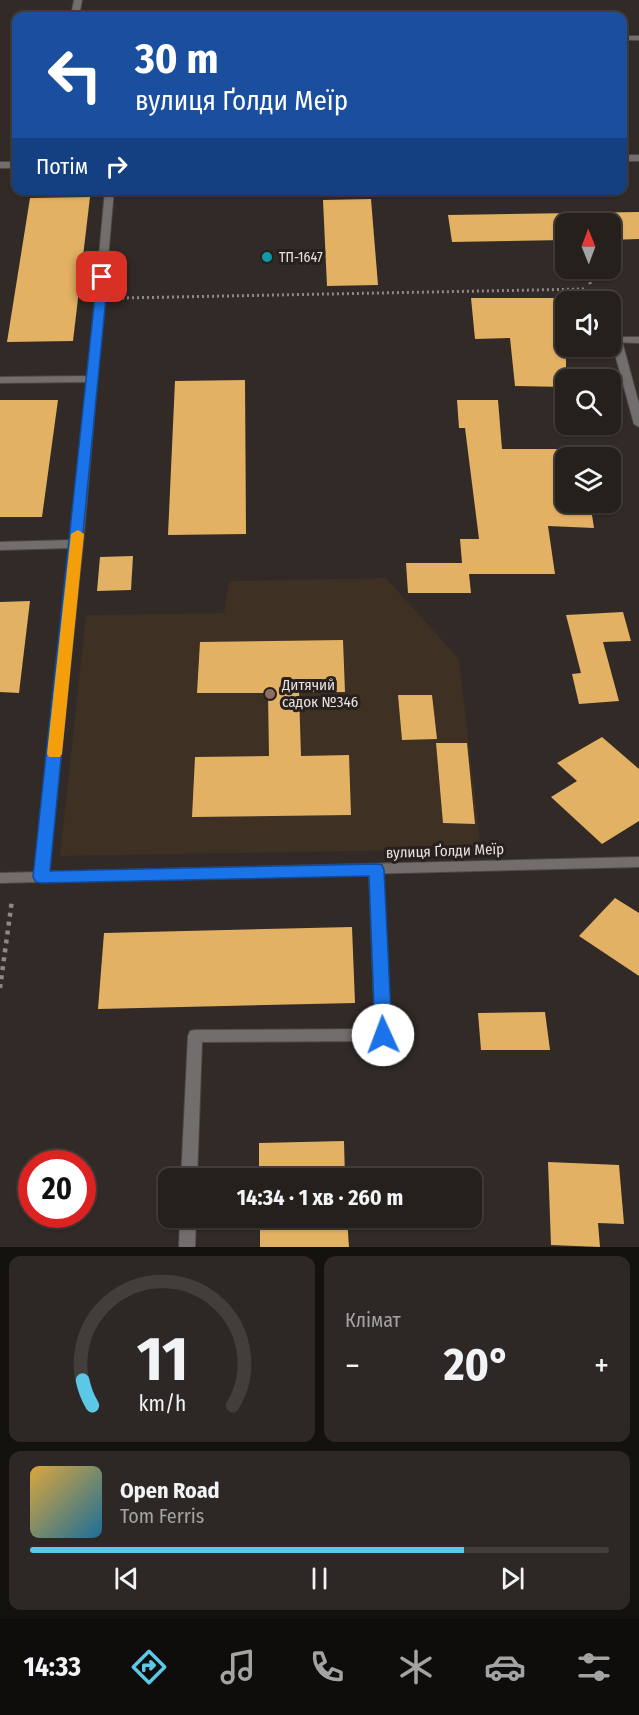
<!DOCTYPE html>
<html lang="uk">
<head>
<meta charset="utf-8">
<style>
	:root { --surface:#25201c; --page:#2d2825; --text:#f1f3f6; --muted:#a3a3a3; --line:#423e3b; --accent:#5bc8e7 }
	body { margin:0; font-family:"Fira Sans Condensed",sans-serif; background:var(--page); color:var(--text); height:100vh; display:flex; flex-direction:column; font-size:22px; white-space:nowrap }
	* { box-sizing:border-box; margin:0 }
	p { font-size:20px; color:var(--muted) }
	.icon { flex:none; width:33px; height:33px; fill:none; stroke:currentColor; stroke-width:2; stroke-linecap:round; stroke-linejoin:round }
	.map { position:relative; height:1247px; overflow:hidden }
	.drawer { display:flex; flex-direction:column; gap:9px; padding:9px; background:#14120f; flex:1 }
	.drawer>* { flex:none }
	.top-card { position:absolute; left:12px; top:12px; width:615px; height:183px; border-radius:12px; box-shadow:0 2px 4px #0004,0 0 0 2px var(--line); background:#1a4fa0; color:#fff; overflow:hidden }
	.needle { width:39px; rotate:359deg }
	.controls { position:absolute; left:555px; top:213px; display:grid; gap:12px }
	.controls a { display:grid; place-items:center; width:66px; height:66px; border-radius:12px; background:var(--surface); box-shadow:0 2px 4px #0004,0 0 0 2px var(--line); font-size:30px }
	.speed { position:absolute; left:18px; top:1150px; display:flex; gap:12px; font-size:30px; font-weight:700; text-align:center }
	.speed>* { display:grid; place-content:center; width:78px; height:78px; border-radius:50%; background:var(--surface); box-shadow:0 2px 4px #0004,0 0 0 2px var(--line); line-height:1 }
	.speed .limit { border:9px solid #d22; background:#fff; color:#111 }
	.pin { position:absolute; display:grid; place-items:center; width:51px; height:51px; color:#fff; margin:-26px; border-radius:12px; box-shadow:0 3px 9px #0006 }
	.me { position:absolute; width:66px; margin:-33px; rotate:358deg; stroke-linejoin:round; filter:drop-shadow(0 0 4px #0008) }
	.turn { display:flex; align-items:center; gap:21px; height:126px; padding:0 24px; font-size:27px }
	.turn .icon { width:78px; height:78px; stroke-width:2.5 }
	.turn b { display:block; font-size:42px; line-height:51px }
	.then { display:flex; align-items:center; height:57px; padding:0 24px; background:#0003; gap:12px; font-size:22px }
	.big { font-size:45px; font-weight:700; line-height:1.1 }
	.drawer .widget { flex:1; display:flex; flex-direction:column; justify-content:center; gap:9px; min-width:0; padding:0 21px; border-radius:12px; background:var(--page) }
	.drawer .dial { align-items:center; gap:0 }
	.dial svg { height:156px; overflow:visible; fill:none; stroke:var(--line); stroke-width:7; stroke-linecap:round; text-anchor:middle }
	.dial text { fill:var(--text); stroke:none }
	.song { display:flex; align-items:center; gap:18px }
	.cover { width:72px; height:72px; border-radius:9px; background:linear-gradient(135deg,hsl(40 70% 55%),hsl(200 70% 35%)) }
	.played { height:6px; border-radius:3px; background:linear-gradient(90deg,var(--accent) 75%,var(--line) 75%) }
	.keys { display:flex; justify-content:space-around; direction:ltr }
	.heat { display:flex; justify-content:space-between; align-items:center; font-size:33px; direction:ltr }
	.drawer .tiles { flex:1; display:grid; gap:9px; grid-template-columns:1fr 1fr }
	.widget:last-child { grid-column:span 2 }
	.trip { position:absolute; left:158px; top:1168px; width:324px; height:60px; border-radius:12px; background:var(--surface); box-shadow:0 2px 4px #0004,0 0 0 2px var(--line); font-weight:700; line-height:60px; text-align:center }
	.tab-bar { display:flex; height:96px; justify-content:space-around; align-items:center; background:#0f0d0b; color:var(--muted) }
	.tab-bar .icon { width:42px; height:42px }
	.tab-bar .selected { color:var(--accent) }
	.tab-bar b { font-size:27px; color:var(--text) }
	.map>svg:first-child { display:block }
	.education { fill:#3e3023 }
	.building { fill:#e3b163 }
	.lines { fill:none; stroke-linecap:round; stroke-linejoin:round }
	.service-casing { stroke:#4e4844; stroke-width:2 }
	.pedestrian-casing { stroke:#4e4844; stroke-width:2 }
	.minor-casing { stroke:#4e4844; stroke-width:2 }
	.tertiary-casing { stroke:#4e4844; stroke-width:2 }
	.path-far1 { stroke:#8f8986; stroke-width:3; stroke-dasharray:2 3; stroke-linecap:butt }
	.path { stroke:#8f8986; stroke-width:4.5; stroke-dasharray:4 5; stroke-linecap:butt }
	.service { fill:#726e6d; fill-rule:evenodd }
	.pedestrian { fill:#726e6d; fill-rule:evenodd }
	.minor { fill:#726e6d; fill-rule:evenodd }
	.tertiary { fill:#726e6d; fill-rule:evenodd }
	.route { fill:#1a73e8; stroke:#114b97; stroke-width:1.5 }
	.slow { fill:#f59e0b }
	.culture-dot { fill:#0f9aa8; stroke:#27201d; stroke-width:2 }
	.education-dot { fill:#8d6e63; stroke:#27201d; stroke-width:2 }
	.labels { text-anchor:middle; stroke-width:6; stroke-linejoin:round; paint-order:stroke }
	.far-poi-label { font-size:14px; fill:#e8e3e1; stroke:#27201d; text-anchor:start }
	.poi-label { font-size:15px; fill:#e8e3e1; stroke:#27201d; text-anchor:start }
	.street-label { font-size:15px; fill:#e8e3e1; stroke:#27201d }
</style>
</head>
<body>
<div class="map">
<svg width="639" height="1247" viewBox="0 0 639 1247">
	<rect width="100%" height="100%" fill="#312a26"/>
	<!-- education -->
	<path class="education" d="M386 578 459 659 481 849 60 856 86 615 224 613 229 581Z"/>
	<!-- building -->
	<g class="building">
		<path d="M90 197 73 341 7 342 30 198Z"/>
		<path d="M371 199 378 285 327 286 323 200Z"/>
		<path d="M639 212V239L610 240V224H566V240L452 242 448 215Z"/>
		<path d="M471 298H566V387L515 386 510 338 475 339Z"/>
		<path d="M245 380 246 534 168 535 175 381Z"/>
		<path d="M0 400H58L42 517H0Z"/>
		<path d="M457 400H498L502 449H581L582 458H566V502H590L594 528 548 526 555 574H469L471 593H408L406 563H462L460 539H479L465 428H459Z"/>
		<path d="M133 556 131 590 97 591 100 557Z"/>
		<path d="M30 601 19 693 0 692V602Z"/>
		<path d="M623 612 631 641 603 642 619 701 579 704 572 674 581 673 566 615Z"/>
		<path d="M343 640 345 692H299L301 756 349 755 351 815 192 817 195 757 269 756 268 693H197L200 642Z"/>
		<path d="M398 695H432L437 739 402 740Z"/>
		<path d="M602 737 639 769V821L602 844 551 797 577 781 557 763Z"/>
		<path d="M436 743H467L475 824 443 823Z"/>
		<path d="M615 898 639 913V976L579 936Z"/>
		<path d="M352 927 355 1003 98 1009 104 933Z"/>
		<path d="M545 1012 550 1050H481L478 1013Z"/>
		<path d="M344 1141 345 1179H259V1143Z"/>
		<path d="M548 1162 619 1165 624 1224 598 1223 600 1247 551 1245Z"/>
		<path d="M260 1218H347L349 1247H260Z"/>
	</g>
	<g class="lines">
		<defs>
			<g id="service">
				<path d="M74 0H82L79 16H71Z"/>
				<rect x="622" y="36" width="17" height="4"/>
				<path d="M105 190H114L83 544 48 877 46 881 41 882 36 881 34 877 71 548 0 550V542L72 540 87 382 0 383V377L88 376Z"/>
				<path d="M376 865 381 866 383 870 390 1035 388 1040 383 1041 202 1042 197 1179H181L188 1036 190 1031 195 1030 375 1029 369 870 371 866Z"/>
				<path d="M180 1218H196L195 1247H179Z"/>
			</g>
			<path id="pedestrian" d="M617 337H639V343L613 342V338Z"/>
			<g id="minor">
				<path d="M606 295 611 298 610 304V302H602L601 298Z"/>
				<path d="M610 312 615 315 639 404V427L634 424 610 336Z"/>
				<path d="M639 857V867L0 883V873Z"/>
			</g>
			<g id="tertiary">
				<rect x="622" y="155" width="17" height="6"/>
				<rect x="0" y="162" width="16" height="6"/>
			</g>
		</defs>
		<!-- service casing -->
		<use href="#service" class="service-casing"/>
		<!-- pedestrian casing -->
		<use href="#pedestrian" class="pedestrian-casing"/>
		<!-- minor casing -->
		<use href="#minor" class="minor-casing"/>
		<!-- tertiary casing -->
		<use href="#tertiary" class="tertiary-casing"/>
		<!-- path-far1 -->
		<g class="path-far1">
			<path d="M585 268 591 286"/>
			<path d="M122 298 585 289"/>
		</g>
		<!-- path -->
		<path class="path" d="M0 988 12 900"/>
		<!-- service -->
		<use href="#service" class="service"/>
		<!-- pedestrian -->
		<use href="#pedestrian" class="pedestrian"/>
		<!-- minor -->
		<use href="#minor" class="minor"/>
		<!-- tertiary -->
		<use href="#tertiary" class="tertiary"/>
	</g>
	<!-- route -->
	<path class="route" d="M102 274 108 277 50 871 376 864 382 865 384 870 392 1035 389 1040 383 1042 377 1040 375 1035 369 876 41 883 36 882 33 877 97 277Z"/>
	<!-- slow -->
	<path class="slow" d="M78 530 84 534 62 754 60 757H49L47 754 71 534Z"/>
	<!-- markers -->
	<circle class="culture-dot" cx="267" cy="257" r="6"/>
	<circle class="education-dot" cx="270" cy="694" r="6"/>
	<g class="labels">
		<!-- far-poi labels -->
		<g class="far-poi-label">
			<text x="279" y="262">ТП-1647</text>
		</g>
		<!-- poi labels -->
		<g class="poi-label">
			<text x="282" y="690">Дитячий<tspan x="282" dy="17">садок №346</tspan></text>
		</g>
		<!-- street labels -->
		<g class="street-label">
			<text transform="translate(445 851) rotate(-2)" y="5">вулиця Ґолди Меїр</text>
		</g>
	</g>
</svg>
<div class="controls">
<a><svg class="needle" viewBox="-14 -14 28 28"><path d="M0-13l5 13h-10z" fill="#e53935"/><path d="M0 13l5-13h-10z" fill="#a3a3a3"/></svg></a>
<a><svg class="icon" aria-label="sound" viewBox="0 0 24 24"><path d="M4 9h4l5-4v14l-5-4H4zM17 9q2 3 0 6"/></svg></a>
<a><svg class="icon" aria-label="search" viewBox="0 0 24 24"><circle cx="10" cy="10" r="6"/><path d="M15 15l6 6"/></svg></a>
<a><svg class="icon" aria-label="layers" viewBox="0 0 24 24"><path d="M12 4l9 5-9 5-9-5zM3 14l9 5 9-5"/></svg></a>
</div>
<div class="speed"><div class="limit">20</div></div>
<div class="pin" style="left:102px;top:277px;background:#d93025"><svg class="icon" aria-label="arrive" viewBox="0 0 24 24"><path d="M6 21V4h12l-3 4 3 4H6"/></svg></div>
<svg class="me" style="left:383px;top:1035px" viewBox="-20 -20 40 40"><circle r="19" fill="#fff"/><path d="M0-13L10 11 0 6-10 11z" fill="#1a73e8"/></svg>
<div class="trip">14:34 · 1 хв · 260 m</div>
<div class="top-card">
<div class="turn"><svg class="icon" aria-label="left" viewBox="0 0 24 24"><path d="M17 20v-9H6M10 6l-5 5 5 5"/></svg><div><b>30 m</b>вулиця Ґолди Меїр</div></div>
<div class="then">Потім<svg class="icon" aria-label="right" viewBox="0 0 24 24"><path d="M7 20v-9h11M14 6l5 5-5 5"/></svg></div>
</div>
</div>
<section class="drawer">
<div class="tiles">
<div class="widget dial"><svg viewBox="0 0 100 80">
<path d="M14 69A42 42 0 1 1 86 69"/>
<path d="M14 69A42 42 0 0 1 9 56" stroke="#5bc8e7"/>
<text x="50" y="56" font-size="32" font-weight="700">11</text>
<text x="50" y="72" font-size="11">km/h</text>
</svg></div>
<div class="widget"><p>Клімат</p>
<div class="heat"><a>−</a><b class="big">20°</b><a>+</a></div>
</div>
<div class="widget">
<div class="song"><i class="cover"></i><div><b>Open Road</b><p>Tom Ferris</p></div></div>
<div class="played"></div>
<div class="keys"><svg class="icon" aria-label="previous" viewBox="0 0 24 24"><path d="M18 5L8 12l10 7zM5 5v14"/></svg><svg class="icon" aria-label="pause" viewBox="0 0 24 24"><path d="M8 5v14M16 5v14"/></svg><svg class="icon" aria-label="next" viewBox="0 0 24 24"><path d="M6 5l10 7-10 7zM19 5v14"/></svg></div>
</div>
</div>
</section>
<nav class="tab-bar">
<b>14:33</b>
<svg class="icon selected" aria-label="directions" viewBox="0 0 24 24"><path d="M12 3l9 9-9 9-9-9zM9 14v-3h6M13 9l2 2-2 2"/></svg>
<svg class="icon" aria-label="music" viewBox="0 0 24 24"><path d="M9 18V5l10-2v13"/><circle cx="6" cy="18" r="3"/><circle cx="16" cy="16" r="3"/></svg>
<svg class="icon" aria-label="phone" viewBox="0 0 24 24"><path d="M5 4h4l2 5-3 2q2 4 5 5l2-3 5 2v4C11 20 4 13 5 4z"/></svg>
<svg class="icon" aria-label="climate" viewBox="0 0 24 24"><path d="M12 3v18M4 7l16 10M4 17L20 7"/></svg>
<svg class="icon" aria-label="car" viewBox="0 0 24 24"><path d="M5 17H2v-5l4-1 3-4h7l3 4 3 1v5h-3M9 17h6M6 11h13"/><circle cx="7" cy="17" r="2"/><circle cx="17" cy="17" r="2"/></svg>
<svg class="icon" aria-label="filters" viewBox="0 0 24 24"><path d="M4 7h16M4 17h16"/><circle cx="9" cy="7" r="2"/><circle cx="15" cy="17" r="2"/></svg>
</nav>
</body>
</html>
